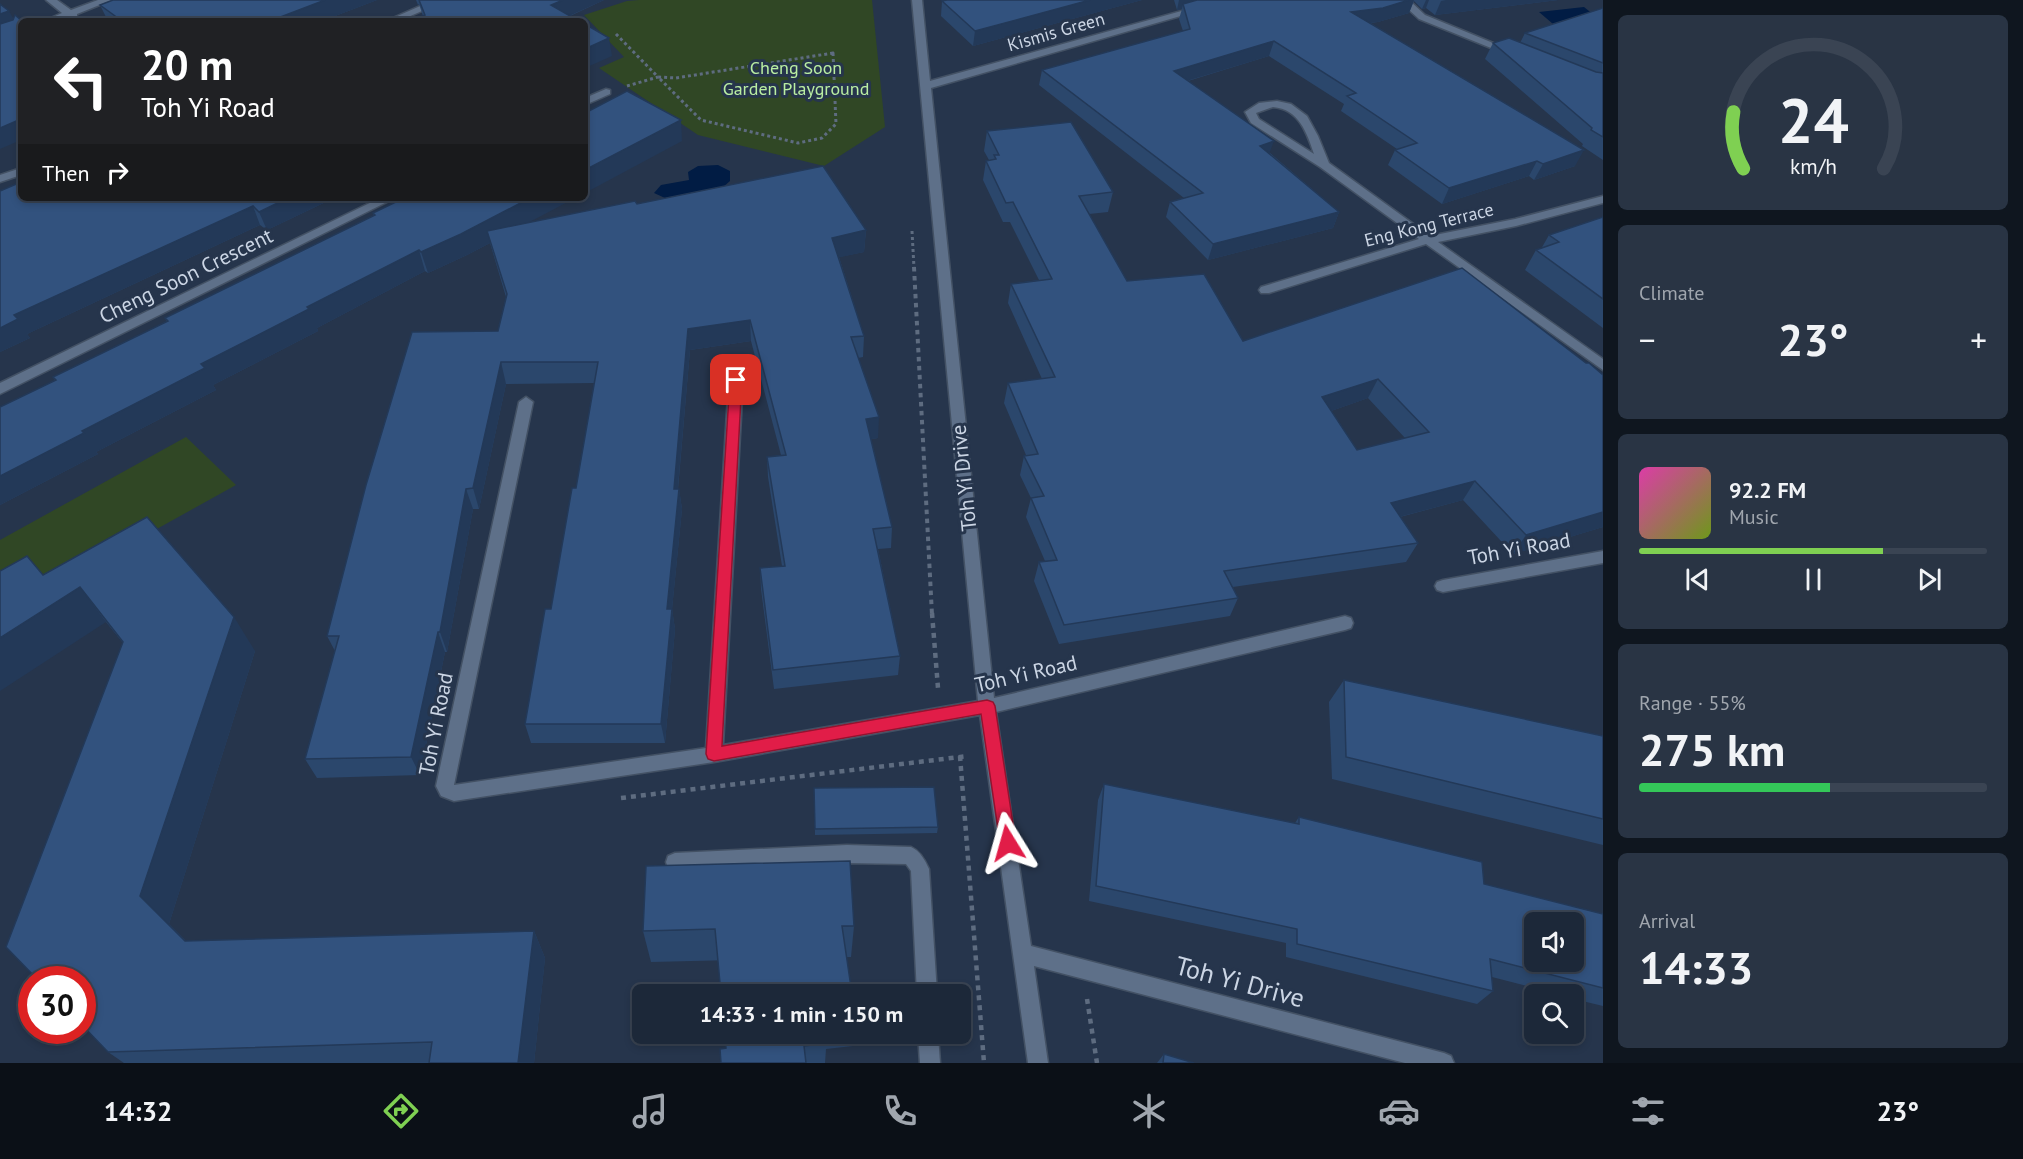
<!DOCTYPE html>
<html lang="en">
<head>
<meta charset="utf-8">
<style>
	:root { --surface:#1c2839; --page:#293444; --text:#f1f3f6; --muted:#a0a6ae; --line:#3a4453; --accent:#7fd052 }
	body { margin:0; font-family:"PT Sans",sans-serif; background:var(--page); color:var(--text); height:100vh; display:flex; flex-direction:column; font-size:22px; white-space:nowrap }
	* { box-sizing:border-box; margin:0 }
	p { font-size:20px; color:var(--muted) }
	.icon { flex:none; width:33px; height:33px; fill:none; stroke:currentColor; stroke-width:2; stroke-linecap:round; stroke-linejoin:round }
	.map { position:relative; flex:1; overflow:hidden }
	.details { display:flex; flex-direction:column; gap:15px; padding:15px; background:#0f161f; width:420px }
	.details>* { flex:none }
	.banner { position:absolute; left:18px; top:18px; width:570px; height:183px; border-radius:9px; box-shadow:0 3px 9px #0003,0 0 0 2px var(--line); background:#202124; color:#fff; overflow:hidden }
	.tools { position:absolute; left:1524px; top:912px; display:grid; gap:12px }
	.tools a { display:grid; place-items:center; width:60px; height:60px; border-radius:9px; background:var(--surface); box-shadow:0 3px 9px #0003,0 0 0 2px var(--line); font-size:30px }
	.speed { position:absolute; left:18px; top:966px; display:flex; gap:12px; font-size:30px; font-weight:700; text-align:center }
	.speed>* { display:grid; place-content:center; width:78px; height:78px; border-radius:50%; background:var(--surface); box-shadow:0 3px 9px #0003,0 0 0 2px var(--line); line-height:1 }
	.speed .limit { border:9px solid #d22; background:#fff; color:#111 }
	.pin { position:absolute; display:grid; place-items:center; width:51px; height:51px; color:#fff; margin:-26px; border-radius:12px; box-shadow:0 3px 9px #0006 }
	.me { position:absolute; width:66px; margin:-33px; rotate:352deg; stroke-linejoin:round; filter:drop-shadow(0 0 4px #0008) }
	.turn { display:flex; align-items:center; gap:21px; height:126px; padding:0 24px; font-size:27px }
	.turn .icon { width:78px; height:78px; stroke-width:2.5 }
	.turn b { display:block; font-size:42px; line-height:51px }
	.then { display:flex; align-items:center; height:57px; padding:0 24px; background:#0003; gap:12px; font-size:22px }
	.big { font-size:45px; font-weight:700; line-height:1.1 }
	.details .widget { flex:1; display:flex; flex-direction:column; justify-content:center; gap:9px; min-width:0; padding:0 21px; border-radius:9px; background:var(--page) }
	.details .dial { align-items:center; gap:0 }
	.dial svg { height:156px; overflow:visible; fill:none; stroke:var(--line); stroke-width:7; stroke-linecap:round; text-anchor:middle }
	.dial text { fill:var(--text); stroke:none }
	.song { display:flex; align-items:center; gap:18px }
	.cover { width:72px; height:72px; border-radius:9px; background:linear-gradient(135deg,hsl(320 70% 55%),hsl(80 70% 35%)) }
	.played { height:6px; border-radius:3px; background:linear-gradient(90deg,var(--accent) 70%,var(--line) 70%) }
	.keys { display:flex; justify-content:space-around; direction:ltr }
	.heat { display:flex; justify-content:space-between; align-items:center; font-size:33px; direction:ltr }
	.charge { height:9px; border-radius:4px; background:linear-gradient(90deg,#34c759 55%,var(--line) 0) }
	.trip { position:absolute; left:632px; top:984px; width:339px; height:60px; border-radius:9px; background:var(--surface); box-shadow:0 3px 9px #0003,0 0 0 2px var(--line); font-weight:700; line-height:60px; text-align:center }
	.tab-bar { display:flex; height:96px; justify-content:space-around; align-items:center; background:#0b1017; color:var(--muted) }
	.tab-bar .icon { width:42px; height:42px }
	.tab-bar .current { color:var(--accent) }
	.tab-bar b { font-size:27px; color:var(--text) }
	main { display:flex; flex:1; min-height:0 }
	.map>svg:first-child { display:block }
	.green { fill:#304725 }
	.water { fill:#011c44 }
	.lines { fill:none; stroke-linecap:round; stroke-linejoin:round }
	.lane-casing { stroke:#435164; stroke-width:3 }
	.street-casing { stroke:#435164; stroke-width:3 }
	.path-far2 { stroke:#5e6c80; stroke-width:3; stroke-dasharray:3 3; stroke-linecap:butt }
	.path-far1 { stroke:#5e6c80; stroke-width:4; stroke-dasharray:4.5 4.5; stroke-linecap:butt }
	.path { stroke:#5e6c80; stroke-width:4.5; stroke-dasharray:5 5; stroke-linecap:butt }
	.lane { fill:#5e7089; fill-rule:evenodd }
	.street { fill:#5e7089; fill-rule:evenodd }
	.wall { fill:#2b476c; fill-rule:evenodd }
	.shaded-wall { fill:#233958 }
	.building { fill:#32527e; stroke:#233958; stroke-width:1.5; fill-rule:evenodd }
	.route { fill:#e11d48; stroke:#92132f; stroke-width:1.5 }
	.labels { text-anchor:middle; stroke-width:6; stroke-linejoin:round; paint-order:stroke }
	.far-street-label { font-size:18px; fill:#cbd5e4; stroke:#26354c }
	.far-park-label { font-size:18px; fill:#baeea2; stroke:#26354c }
	.street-label { font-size:21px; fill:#cbd5e4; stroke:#26354c }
	.near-street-label { font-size:26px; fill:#cbd5e4; stroke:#26354c }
</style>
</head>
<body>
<main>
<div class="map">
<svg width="1603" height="1063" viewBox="0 0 1603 1063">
	<rect width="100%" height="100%" fill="#26354c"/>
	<!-- green -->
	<g class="green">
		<path d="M639 0H872L885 127 824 166 698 135 599 68 624 57 584 15 627 1Z"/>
		<path d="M186 437 236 485 0 616V540Z"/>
	</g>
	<!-- water -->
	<g class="water">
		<path d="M1584 7 1599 19 1553 24 1539 12Z"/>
		<path d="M718 165 730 171V181L722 188 665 198 654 193 661 185 689 180 688 172 698 166Z"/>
	</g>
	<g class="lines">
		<defs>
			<g id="lane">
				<path d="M1398 0H1409L1425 15 1515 52 1506 54 1419 19Z"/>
				<path d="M847 845 911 847C920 851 925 860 929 869L937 994H917L911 871 906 864 847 863 675 871 668 868 666 862 668 856 675 853Z"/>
				<path d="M918 1034H938L940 1063H920Z"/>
			</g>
			<g id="street">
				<path d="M46 0H57L71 10 98 0H112L77 14V19L68 17 58 21H44L62 13Z"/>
				<path d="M434 0H447L399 21H386Z"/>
				<path d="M912 0H922L930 81 1221 0H1236L931 88 994 698 1345 616 1351 618 1353 623 1351 628 1345 630 996 712 1031 946 1444 1053 1451 1056 1454 1063H1405L1034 966 1048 1063H1028L980 715 714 762 454 801 441 796 436 786 519 402 526 397 533 402 454 785 706 748 729 380 736 375 743 380 723 745 978 701Z"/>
				<path d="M606 89 610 90V94L585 105V98Z"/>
				<path d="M1277 101 1291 104 1307 116 1318 136 1329 163 1430 236 1515 219 1603 196V203L1516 226 1438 242 1603 359V370L1426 244 1269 293H1261L1259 290 1261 287 1419 239 1320 167 1251 123 1245 112 1259 103ZM1273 107C1299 109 1307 133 1314 154L1259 119 1256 113Z"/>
				<path d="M21 168V175L0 182V175Z"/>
				<path d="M380 198H395L0 394V383Z"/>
				<path d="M1603 551V563L1443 592 1437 590 1435 586 1437 582 1443 580Z"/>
			</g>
		</defs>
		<!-- lane casing -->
		<use href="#lane" class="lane-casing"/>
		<!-- street casing -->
		<use href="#street" class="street-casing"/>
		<!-- path-far2 -->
		<g class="path-far2">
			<path d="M616 34 658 77"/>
			<path d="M833 53 836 124 822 138 798 143 701 120 658 77 676 78Z"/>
			<path d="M627 86 658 77"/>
			<path d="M912 231 914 268"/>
		</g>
		<!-- path-far1 -->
		<path class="path-far1" d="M914 267 932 615"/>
		<!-- path -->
		<g class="path">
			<path d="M932 613 938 688"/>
			<path d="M960 756 984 1063"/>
			<path d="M621 798 968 756"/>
			<path d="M1087 999 1097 1063"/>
		</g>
		<!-- lane -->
		<use href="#lane" class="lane"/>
		<!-- street -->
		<use href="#street" class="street"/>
	</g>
	<!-- wall -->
	<g class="wall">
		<path d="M377 0 322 21H108L100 5Z"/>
		<path d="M416 0H604L570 16H423L419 4 418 5Z"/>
		<path d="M1142 0 973 46 941 16 942 1Z"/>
		<path d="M1174 0H1558L1435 15 1426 8 1422 9 1414 1 1409 13 1378 22 1371 23 1575 166 1534 180 1529 176 1442 204 1388 165 1395 150 1397 149 1341 111 1344 104 1269 56 1188 81 1270 153 1339 212 1333 228 1208 260 1166 217 1170 202 1184 198 1039 85 1042 70 1183 31 1179 19 1182 9 1177 10Z"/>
		<path d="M1603 8V160L1582 146 1583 144 1485 59 1493 43H1520L1525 33Z"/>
		<path d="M987 131 1113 192 1108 212 1089 214 1127 281 1243 341 1462 268 1603 527 1513 554 1463 500 1400 517 1418 543 1406 562 1233 587 1238 598 1230 616 1059 644 1034 581 1039 562 1045 561 1026 517 1031 498 1020 475 1024 456 1026 455 1004 403 1008 383 1042 379 1008 303 1011 284 1039 280 1010 222H1003L983 180 986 161 989 160 984 151ZM1368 398 1405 438 1357 450 1331 411Z"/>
		<path d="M21 182 334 198 267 230 260 225 27 334 30 338 0 352Z"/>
		<path d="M637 204 866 230 864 252 839 257 864 336 863 357 858 358 878 438 871 439 892 527 891 548 878 549 900 656 898 675 774 689 761 589 760 568 782 566 768 477 767 457 781 455 751 341 690 350 678 489H679L682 509 672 609 675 629 665 743H531L525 724 551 609 576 488 594 383 506 384 479 509H473L447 652H445L420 775 317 778 305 759 335 651 327 636 498 331 506 297 490 243 467 255 428 273 425 271 317 328 318 331 213 385 216 390 96 452 98 454 0 505V407L55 381 53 377 167 322 165 318 374 216 373 213 528 223Z"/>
		<path d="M1603 217V328L1525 270 1536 250 1541 249 1549 235Z"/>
		<path d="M43 575 255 651 169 924 186 941 534 931 545 958 534 1063H124L108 1052 123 643 106 622Z"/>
		<path d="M1344 680 1603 736V845L1332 779 1329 702Z"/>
		<path d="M1104 784 1295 823 1299 817 1484 884 1603 914V1006L1574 999V994H1558L1492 977 1493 991 1477 1004 1286 957V943L1089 901 1098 800Z"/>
		<path d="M814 788 938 827 937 833 815 835Z"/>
		<path d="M854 926 851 957 651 962 643 931Z"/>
		<path d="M725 1034H854L853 1046 826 1049 825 1063H721L726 1048Z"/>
		<path d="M1164 1054 1194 1063H1157Z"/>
	</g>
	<!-- shaded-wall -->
	<g class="shaded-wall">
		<path d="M325 0H377L322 21H270Z"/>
		<path d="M563 0H604L558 21 551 5Z"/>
		<path d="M1090 0H1142L973 46 975 31Z"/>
		<path d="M1179 0H1213L1183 4 1182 9 1177 10Z"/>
		<path d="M1409 0H1414L1409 13 1378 22 1346 26 1351 12Z"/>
		<path d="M1426 0H1429L1426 8 1422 9Z"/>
		<path d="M1446 0H1558L1435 15 1441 1Z"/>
		<path d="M9 11 18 27 0 34V14Z"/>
		<path d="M609 38 612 56 585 68V49Z"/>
		<path d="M1274 41 1269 56 1170 86 1174 71Z"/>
		<path d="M21 119V140L0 149V128Z"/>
		<path d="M681 120 682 141 585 193V170Z"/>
		<path d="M1274 141 1268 157 1260 146Z"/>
		<path d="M1584 150 1575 166 1534 180 1543 164Z"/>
		<path d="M1537 161 1529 176 1442 204 1449 188Z"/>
		<path d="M288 198H334L267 230 259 212Z"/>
		<path d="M530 198H575L490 243 487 231 490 243 467 255 428 273 421 252Z"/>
		<path d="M253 206 260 225 27 334 30 338 0 352V328L14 315Z"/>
		<path d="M1339 212 1333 228 1208 260 1213 244Z"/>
		<path d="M866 230 864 252 832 259V238Z"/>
		<path d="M419 250 425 271 317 328 318 331 213 385 216 390 96 452 98 454 0 505V476L201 364 307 307Z"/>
		<path d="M750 320 751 341 690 350 676 509 674 489 688 329Z"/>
		<path d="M501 362 506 384 479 509 473 488Z"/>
		<path d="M1378 379 1368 398 1314 417 1322 397Z"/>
		<path d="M879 417 878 438 865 440 866 419Z"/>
		<path d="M1475 481 1463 500 1380 522 1391 503Z"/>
		<path d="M466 489 473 509 447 652 440 632Z"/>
		<path d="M679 489 682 509 670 629 667 609Z"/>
		<path d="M1603 512V527L1513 554 1526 535Z"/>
		<path d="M80 587 106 622 0 691V638Z"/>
		<path d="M672 609 675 629 665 743 661 724Z"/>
		<path d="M234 617 255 651 169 924 212 968 140 896Z"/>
		<path d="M438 632 445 652 420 775 411 757Z"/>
		<path d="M534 931 545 958 534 1063H518Z"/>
	</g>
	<!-- building -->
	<g class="building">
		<path d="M113 0H325L270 21H122L100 5Z"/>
		<path d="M419 0H563L551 5 579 21H410L425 15Z"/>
		<path d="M947 0H1090L975 31 942 1Z"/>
		<path d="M1197 0H1409L1383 8 1351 12 1584 150 1543 164 1537 161 1449 188 1395 150 1417 143 1347 96 1356 93 1274 41 1174 71 1274 141 1260 146 1339 212 1213 244 1170 202 1203 193 1042 70 1190 29 1183 4Z"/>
		<path d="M0 4 9 11 0 14Z"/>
		<path d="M1603 8V63L1525 33Z"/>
		<path d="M15 15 22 21H21V119L0 128V24L13 20Z"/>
		<path d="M585 24 609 38 585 49Z"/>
		<path d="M1509 38 1596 72 1603 73V137L1591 130 1592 128 1493 43Z"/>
		<path d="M627 91 681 120 585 170V113Z"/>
		<path d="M1071 122 1113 192 1079 196 1127 281 1204 274 1243 341 1462 268 1586 363H1589L1603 375V512L1526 535 1475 481 1391 503 1418 543 1224 571 1238 598 1064 625 1039 562 1057 560 1031 498 1044 496 1024 456 1038 454 1008 383 1055 377 1011 284 1052 279 1013 202 1006 203 986 161 996 159 994 155H999L987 131ZM1378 379 1429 432 1357 450 1322 397Z"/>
		<path d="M823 166 866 230 832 238 864 336 851 337 879 417 866 419 892 527 873 529 900 656 773 670 760 568 785 566 767 457 786 455 750 320 688 329 674 489H679L667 609H672L661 724H525L545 609H551L572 488H576L598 362H501L473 488 466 489 440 632H438L411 757 305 759 339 636H327L366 485 412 332 498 331 507 294 487 231 635 201 637 204Z"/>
		<path d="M21 182V198H288L259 212 253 206 14 315 18 319 0 328V191Z"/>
		<path d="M404 198H530L461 234 421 252 419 250 307 307 309 309 201 364 205 368 82 431 84 433 0 476V407L56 380 53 377 168 321 165 318 375 215 373 213Z"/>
		<path d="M1603 217V299L1536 250 1559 242 1549 235Z"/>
		<path d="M147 517 234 617 140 896 185 941 534 931 518 1063H429L432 1042 108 1052 82 1025V980H38L6 947 123 642 80 587 0 638V571L27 556 43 575Z"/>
		<path d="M1344 680 1603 736V819L1346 757Z"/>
		<path d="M1104 784 1299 824V817L1482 862 1484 884 1603 914V988L1490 959 1493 991 1297 944V929L1096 886ZM1534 922H1574V962H1534Z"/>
		<path d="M934 787 938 827 815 829 814 788Z"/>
		<path d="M850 861 854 926H842L852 994H721L715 929 643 931 646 866Z"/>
		<path d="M725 1034H825L826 1043 804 1046 806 1063H721L720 1049 726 1048Z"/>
		<path d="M1164 1054 1194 1063H1163Z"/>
	</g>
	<!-- route -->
	<path class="route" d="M736 375 742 380 722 746 987 700 993 702 995 706 1016 843 1014 848 1008 851 1002 848 1000 843 981 714 714 761 708 759 706 754 730 380Z"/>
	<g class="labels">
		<!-- far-street labels -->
		<g class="far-street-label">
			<text transform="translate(1056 32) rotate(-16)" y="6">Kismis Green</text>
			<text transform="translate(1429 225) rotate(-14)" y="6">Eng Kong Terrace</text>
		</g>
		<!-- far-park labels -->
		<g class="far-park-label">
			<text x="796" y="74">Cheng Soon<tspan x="796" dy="21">Garden Playground</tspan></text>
		</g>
		<!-- street labels -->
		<g class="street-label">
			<text transform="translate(186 276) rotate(-26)" y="7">Cheng Soon Crescent</text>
			<text transform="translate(964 478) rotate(-96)" y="7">Toh Yi Drive</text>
			<text transform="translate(1519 549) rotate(-10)" y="7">Toh Yi Road</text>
			<text transform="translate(1026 674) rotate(-13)" y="7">Toh Yi Road</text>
			<text transform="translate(436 724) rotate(-79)" y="7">Toh Yi Road</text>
		</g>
		<!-- near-street labels -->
		<g class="near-street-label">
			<text transform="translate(1240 982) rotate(15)" y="9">Toh Yi Drive</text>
		</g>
	</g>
</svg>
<div class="tools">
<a><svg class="icon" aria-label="sound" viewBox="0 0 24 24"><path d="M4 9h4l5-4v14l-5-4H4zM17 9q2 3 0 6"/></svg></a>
<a><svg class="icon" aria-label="search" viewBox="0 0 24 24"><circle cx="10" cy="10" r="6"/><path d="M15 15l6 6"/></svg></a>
</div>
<div class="speed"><div class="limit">30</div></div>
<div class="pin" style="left:736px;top:380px;background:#d93025"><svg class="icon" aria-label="arrive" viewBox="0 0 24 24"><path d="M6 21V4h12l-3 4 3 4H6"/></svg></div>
<svg class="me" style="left:1008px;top:843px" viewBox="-20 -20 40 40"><path d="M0-17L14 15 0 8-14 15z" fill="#e11d48" stroke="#fff" stroke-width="4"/></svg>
<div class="trip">14:33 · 1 min · 150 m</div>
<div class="banner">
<div class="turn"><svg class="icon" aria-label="left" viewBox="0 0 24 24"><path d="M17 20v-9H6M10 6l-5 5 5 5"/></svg><div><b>20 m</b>Toh Yi Road</div></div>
<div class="then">Then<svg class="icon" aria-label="right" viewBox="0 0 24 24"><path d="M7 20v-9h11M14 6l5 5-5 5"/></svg></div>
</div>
</div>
<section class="details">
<div class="widget dial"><svg viewBox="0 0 100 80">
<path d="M14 69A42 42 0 1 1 86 69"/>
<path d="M14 69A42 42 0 0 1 9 40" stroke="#7fd052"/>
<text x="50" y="56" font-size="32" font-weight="700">24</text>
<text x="50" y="72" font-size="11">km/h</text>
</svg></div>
<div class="widget"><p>Climate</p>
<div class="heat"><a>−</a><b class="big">23°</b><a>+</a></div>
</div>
<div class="widget">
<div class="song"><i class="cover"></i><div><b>92.2 FM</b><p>Music</p></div></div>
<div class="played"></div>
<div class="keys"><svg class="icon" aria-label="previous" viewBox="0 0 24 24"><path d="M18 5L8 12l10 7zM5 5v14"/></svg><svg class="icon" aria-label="pause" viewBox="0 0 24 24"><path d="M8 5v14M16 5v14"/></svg><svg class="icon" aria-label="next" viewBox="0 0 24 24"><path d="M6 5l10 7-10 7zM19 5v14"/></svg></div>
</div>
<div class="widget"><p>Range · 55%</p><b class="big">275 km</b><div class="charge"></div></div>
<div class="widget"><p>Arrival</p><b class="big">14:33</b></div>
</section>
</main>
<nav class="tab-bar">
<b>14:32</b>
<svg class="icon current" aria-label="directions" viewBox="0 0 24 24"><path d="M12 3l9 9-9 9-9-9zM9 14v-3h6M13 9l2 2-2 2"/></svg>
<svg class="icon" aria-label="music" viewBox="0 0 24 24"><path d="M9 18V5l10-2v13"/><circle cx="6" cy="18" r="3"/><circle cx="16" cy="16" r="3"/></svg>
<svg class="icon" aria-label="phone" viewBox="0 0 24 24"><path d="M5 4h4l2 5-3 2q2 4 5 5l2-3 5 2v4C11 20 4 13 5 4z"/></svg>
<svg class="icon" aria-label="climate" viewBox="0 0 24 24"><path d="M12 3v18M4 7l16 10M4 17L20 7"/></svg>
<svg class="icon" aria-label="car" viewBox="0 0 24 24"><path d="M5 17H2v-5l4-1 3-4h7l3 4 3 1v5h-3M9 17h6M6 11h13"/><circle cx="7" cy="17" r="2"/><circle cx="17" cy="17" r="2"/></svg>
<svg class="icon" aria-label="filters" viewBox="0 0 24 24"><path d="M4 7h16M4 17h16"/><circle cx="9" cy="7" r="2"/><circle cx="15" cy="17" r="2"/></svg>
<b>23°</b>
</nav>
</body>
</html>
